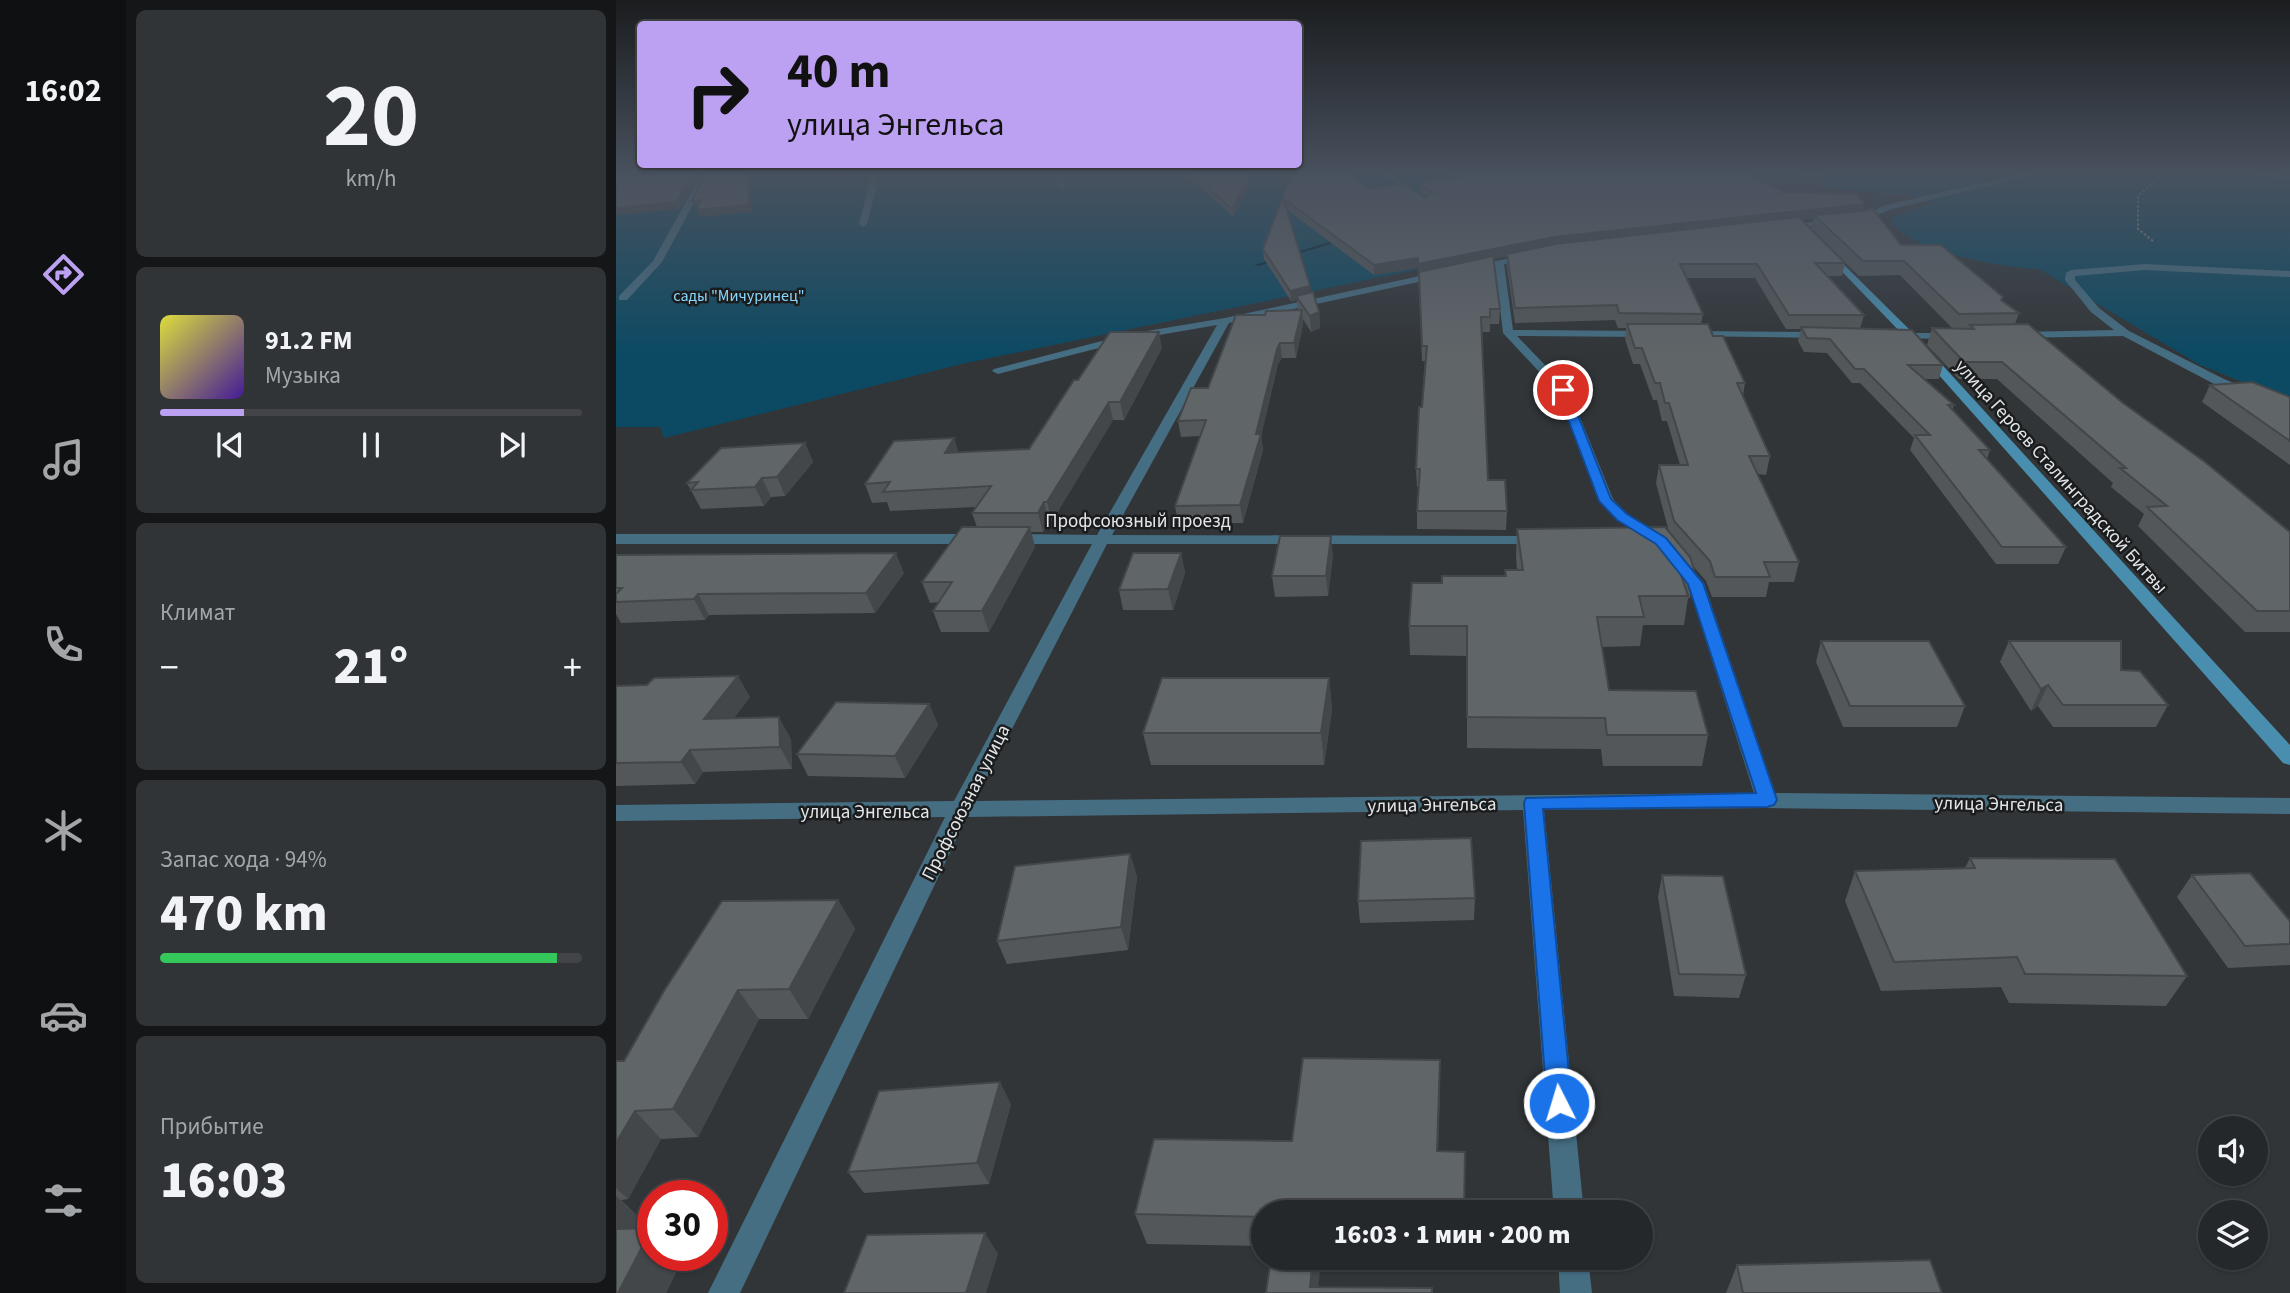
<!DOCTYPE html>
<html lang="ru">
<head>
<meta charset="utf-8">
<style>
	:root { --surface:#25282a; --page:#313436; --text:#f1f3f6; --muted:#a3a6a8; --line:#424447; --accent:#bca0f2 }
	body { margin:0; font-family:"Source Sans 3",sans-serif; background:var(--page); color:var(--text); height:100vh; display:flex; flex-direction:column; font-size:26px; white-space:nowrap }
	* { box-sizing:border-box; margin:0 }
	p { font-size:23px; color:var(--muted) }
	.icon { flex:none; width:38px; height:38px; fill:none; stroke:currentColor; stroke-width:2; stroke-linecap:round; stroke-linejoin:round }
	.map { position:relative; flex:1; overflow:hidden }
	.sheet { display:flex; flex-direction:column; gap:10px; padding:10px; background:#141617; width:490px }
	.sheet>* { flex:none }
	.top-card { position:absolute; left:21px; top:21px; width:665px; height:147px; border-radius:7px; box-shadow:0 2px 5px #0004,0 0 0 2px var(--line); background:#bca0f2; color:#111; overflow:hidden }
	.tools { position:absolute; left:1582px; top:1116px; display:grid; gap:14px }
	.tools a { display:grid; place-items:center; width:70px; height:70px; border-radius:50%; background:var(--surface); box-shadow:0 2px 5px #0004,0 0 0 2px var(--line); font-size:35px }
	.speed { position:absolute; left:21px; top:1180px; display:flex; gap:14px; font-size:35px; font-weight:700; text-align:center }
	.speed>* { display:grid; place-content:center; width:91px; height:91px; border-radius:50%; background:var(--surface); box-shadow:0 2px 5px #0004,0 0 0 2px var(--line); line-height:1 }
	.speed .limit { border:10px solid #d22; background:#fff; color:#111 }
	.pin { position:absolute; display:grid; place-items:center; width:60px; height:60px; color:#fff; margin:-30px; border:4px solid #fff; border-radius:50%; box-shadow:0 2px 7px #0007 }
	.me { position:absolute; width:77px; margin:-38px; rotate:355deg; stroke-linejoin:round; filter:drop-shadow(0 0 5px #0008) }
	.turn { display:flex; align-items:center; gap:24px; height:147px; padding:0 35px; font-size:32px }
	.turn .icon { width:91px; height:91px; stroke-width:2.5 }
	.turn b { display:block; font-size:49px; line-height:60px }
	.big { font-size:52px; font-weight:800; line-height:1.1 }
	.sheet .card { flex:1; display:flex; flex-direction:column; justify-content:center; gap:10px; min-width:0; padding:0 24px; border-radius:10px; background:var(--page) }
	.sheet .dial { align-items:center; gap:0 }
	.dial b { font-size:91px; line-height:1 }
	.song { display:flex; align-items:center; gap:21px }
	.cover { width:84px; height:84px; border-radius:10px; background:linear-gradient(135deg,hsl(60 70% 55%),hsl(260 70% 35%)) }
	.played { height:7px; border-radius:4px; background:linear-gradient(90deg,var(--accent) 20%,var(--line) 20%) }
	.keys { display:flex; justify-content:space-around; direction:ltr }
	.heat { display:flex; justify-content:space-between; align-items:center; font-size:38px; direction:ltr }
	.charge { height:10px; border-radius:5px; background:linear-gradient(90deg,#34c759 94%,var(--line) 0) }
	.trip { position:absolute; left:635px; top:1200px; width:402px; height:70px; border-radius:35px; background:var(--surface); box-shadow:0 2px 5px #0004,0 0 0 2px var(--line); font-weight:800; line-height:70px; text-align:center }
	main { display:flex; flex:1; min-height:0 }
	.menu { display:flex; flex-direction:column; width:126px; justify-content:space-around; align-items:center; background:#0f1011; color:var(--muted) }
	.menu .icon { width:49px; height:49px }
	.menu .current { color:var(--accent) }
	.menu b { font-size:32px; color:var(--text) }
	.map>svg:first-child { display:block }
	.green { fill:#0c4a63 }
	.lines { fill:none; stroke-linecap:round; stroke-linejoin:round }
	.stream { fill:#032838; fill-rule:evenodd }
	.path { stroke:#878b8d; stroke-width:2; stroke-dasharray:2.5 2; stroke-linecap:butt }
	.lane { fill:#456e83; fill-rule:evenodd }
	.street { fill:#456e83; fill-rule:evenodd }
	.secondary { fill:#498eae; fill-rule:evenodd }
	.wall { fill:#535759 }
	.shaded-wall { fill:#434749 }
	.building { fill:#606568; stroke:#434749; stroke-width:2 }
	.route { fill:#1a73e8; stroke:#114b97; stroke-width:2 }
	.labels { text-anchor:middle; stroke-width:5; stroke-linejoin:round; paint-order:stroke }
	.far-park-label { font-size:16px; fill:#8ad7fd; stroke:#1a1c1d }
	.street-label { font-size:19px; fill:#e3e6e8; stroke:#1a1c1d }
</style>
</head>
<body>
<main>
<nav class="menu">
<b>16:02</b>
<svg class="icon current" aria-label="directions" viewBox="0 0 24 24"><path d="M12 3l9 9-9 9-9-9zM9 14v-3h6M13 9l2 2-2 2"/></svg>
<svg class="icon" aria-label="music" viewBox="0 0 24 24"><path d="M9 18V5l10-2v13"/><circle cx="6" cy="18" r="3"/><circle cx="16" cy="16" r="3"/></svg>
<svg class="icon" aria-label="phone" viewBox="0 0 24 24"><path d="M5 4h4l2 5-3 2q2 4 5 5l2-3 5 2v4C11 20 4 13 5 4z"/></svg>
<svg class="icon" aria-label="climate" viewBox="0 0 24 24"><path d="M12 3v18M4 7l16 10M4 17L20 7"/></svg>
<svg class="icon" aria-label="car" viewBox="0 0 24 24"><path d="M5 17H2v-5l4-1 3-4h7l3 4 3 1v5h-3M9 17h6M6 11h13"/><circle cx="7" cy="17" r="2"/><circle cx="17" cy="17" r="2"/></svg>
<svg class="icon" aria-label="filters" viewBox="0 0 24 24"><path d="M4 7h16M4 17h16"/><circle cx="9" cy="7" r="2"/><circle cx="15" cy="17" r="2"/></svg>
</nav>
<section class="sheet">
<div class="card dial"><b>20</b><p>km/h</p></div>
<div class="card">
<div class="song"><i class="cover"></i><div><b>91.2 FM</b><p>Музыка</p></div></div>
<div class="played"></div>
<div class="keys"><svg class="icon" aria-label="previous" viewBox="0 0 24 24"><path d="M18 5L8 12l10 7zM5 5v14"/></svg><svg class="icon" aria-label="pause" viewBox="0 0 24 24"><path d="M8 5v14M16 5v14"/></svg><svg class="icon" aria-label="next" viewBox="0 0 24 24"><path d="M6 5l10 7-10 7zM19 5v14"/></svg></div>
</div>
<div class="card"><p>Климат</p>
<div class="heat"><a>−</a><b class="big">21°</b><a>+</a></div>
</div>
<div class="card"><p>Запас хода · 94%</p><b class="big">470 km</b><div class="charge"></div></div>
<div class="card"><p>Прибытие</p><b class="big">16:03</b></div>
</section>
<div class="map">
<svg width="1674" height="1293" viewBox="0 0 1674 1293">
	<rect width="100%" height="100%" fill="#313538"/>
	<!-- green -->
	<path class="green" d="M0 173H1674V401L1584 365 1423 269C1390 268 1288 252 1274 218L1319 203 1293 195 1209 188 1206 175 1148 176V179L1122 178 877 254 350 363 48 438 44 427H0Z"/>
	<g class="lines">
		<!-- stream -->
		<path class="stream" d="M729 237 734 238 643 266 638 265Z"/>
		<!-- path -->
		<g class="path">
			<path d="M1635 173 1674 178"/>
			<path d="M1537 241 1522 229V196L1548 173"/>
		</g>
		<!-- lane -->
		<g class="lane">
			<path d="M86 173H94L46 262 11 300H3V296L37 261Z"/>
			<path d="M256 173H264L251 224 247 227 243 224Z"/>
			<path d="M435 173H443L449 188H443Z"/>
			<path d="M765 173H774L808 197 801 199Z"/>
			<path d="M1410 173H1426L1276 209 1245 222 1184 227 1180 224 1243 217 1270 205Z"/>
		</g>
		<!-- street -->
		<g class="street">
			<path d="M912 254 917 257 915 259 888 264 897 330 1032 331 1037 334 1032 337 901 336 953 390 997 499 1011 514 1048 537 1051 540 1048 543H1038L1001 520 983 501 941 391 887 333 879 266 854 271 849 268Z"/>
			<path d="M1529 264 1674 271V277L1529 270 1459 276V280L1483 308 1513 331 1608 379 1674 406V414L1600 385 1507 336 1400 338 1395 335 1400 332 1498 330 1475 312 1449 280 1450 273 1455 270Z"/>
			<path d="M827 271 832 274 830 276 613 323 496 535 922 536 930 541 927 544H491L359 801 1138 793 1072 584 1053 561 1061 556 1067 558 1088 583 1159 793 1674 798V814L1151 808 928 810 968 1213H938L907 810 351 817 124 1293H92L329 817 0 821V805L338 801 476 544H394L386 539 394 534 481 535 601 325 514 340 382 374 376 371 378 369 513 334 609 318Z"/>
			<path d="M1074 331 1207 332 1212 335 1207 338 1070 336V332Z"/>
			<path d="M1277 333H1337L1342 336 1337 339 1273 338V334Z"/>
			<path d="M0 534H359L367 539 359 544H0Z"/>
			<path d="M942 1258H972L976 1293H944Z"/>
		</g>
		<!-- secondary -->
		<path class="secondary" d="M1211 248 1298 334 1674 745V765L1667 763 1290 338 1208 253V249Z"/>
	</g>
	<!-- wall -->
	<g class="wall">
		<path d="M568 173H640L617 216Z"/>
		<path d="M676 173 753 189 809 198 811 196 804 191V183L840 178 833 173H1130L1167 192 1247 211 1285 245 1387 297 1386 300 1403 313 1399 324 1507 403 1674 532V632H1629L1522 526 1528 514 1495 487 1497 483 1381 379H1343L1311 345 1316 328 1337 329 1284 275 1243 276 1195 229 1198 218 1186 219 1229 263 1226 276H1212L1248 315 1244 329 1327 365 1323 379H1309L1338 405 1336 410 1374 450 1371 459 1450 547 1442 564H1380L1294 450 1298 438 1244 383H1236L1211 353 1188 352 1182 341 1185 329H1170L1139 278H1070L1087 314 1085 324 1097 336 1129 383 1127 395 1154 456 1150 475 1142 474 1183 562 1178 582H1153L1150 597H1096L1090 581 1078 567V569L1074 598H1072L1068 625H1027L1024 646 986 647 993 690 1092 735 1086 766H987L985 749 851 748V656L794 655 793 626 826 583 889 576V570H901L900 557 901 529 1053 532 1040 483 1043 465H1064L1051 421H1046L1041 400H1037L1024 364H1017L1009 339 1010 328H1002L999 320 899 323 891 267V256L877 259 884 309 883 324H874V332H866L872 480 891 511 890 530 801 529V511L803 487H801L800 469 809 361H806L802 268 758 275 670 209 694 286 695 293 703 312 704 328 695 332 687 319V324L680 358H666L662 364 645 436 647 450 627 523H562L559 506 584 436 565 437 562 421 592 388 649 315 682 310 681 300 675 301 648 259 647 249Z"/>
		<path d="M546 348 508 420H497L436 521H433L427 532H415L419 547 373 632H325L317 611 323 602 314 603 306 582 361 527 356 513 360 507 274 511 271 502 256 503 249 484 338 438 342 452 413 449 462 380Z"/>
		<path d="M1594 385 1674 397V465L1586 402Z"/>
		<path d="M189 443 197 462 169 496 155 497 148 506 85 509 71 483Z"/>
		<path d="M565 553 569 573 557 610H507L503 590Z"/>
		<path d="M0 555 288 573 259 613 93 615 89 620 5 623 0 614Z"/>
		<path d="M717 556 712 596 659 597 656 576Z"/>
		<path d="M1205 641 1349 706 1341 727H1227L1200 662Z"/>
		<path d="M1393 641 1505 670 1552 705 1540 727H1437L1422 706 1415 711 1384 662Z"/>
		<path d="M713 678 716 710 708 765H535L527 733Z"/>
		<path d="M0 686 134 697 118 718 175 739 176 769 87 772 79 784 0 786Z"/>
		<path d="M313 704 322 725 289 778 192 776 181 754Z"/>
		<path d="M514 854 521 877 512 950 391 964 381 941Z"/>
		<path d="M1354 858 1571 976 1550 1006 1393 1003 1385 987 1265 991 1229 901 1239 871 1349 868Z"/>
		<path d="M1046 875 1130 975 1123 998 1058 996 1042 897Z"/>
		<path d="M1576 875 1674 921V965L1612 968 1561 897Z"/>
		<path d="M859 898 858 920 744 923 742 901Z"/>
		<path d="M222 900 239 929 192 1019H143L82 1137 45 1139 12 1199 5 1200 32 1226V1228L37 1229V1255L67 1258 50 1293H0V1061H8Z"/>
		<path d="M824 1092 822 1151 648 1213V1246L531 1244 519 1214 676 1141Z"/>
		<path d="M395 1104 373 1184 248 1193 232 1172Z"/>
		<path d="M1121 1265 1326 1293H1110Z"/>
	</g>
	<!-- shaded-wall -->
	<g class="shaded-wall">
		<path d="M78 173H84L63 209 0 215V208Z"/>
		<path d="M131 173H133L136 212 84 217 81 210Z"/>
		<path d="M205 173H249V174L206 178Z"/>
		<path d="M636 173H640L617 216 616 209Z"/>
		<path d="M85 200 88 206 78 207 76 201Z"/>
		<path d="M1248 204 1246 213 1198 215V218L938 246 802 274V264L938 237Z"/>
		<path d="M802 258V268L758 275V265Z"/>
		<path d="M694 286 695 297 680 296 681 300 675 301 674 291Z"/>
		<path d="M686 310 687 324 680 358 678 343Z"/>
		<path d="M703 312 704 328 695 332 694 316Z"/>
		<path d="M543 332 546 348 508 420 504 402Z"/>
		<path d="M664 343 666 358 662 364 645 436 647 450 627 523 624 505 640 434 661 349Z"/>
		<path d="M493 402 497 420 436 521 431 502Z"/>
		<path d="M338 438 343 457 329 453Z"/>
		<path d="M189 443 197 462 169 496 161 477Z"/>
		<path d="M146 478 155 497 148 506 139 487Z"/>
		<path d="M428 502 433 521 427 532 422 513Z"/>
		<path d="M414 527 419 547 373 632 366 611Z"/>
		<path d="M715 536 717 556 712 596 710 576Z"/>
		<path d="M280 553 288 573 259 613 250 593Z"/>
		<path d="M565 553 569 573 557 610 552 589Z"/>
		<path d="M82 594 93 615 89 620 78 599Z"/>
		<path d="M122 676 134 697 101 741 88 719Z"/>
		<path d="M713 678 716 710 708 765 705 733Z"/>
		<path d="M1432 685 1422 706 1415 711 1425 689Z"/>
		<path d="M313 704 322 725 289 778 279 756Z"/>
		<path d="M163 717 175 739 176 769 164 747Z"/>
		<path d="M74 750 87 772 79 784 65 762Z"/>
		<path d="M514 854 521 877 512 950 505 927Z"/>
		<path d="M222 900 239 929 192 1019 173 989Z"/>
		<path d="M122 990 143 1019 82 1137 57 1109Z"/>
		<path d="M824 1060V1092L821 1182V1151Z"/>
		<path d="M384 1082 395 1104 373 1184 361 1163Z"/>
		<path d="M19 1111 45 1139 12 1199 0 1188V1143Z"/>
		<path d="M0 1196 32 1226V1235L36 1228 37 1229V1255H64L67 1258 50 1293H2Z"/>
		<path d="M369 1233 382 1254 370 1293H350Z"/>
		<path d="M697 1258H705L702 1293 694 1287Z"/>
	</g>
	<!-- building -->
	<g class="building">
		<path d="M0 173H78L60 202 0 208Z"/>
		<path d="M90 173H131L133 205 81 210 85 200 76 201Z"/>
		<path d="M574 173H636L616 209Z"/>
		<path d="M676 173H733L753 189 788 184 809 198 817 193 804 183 850 177 844 173H1130L1167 192 1241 194 1248 204 938 237 802 264V258L758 265 667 198 694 286 674 291 647 249Z"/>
		<path d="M1256 208 1285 245H1325L1387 297 1385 300 1403 313 1343 314 1288 261H1247L1198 215 1248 211Z"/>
		<path d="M1183 217 1229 263H1199L1248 315H1173L1141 264H1064L1087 314 1003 313 1001 305 899 308 891 254 939 244Z"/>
		<path d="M877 256 884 309H874V317H865L872 480H889L891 511H801L804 469H800L803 407H806L811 346H806L803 272Z"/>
		<path d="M697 292 703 312 694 316 680 296Z"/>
		<path d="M686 310 678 343H664L661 349 640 434H645L624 505 559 506 590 420 562 421 575 388H592L620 315H649L650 311Z"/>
		<path d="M1011 324H1092L1097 336H1107L1129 383H1121L1154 456H1133L1183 562H1148L1154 577H1099L1094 561 1058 521 1043 465H1072L1053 403H1049L1044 383H1039L1026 348H1019Z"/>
		<path d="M1412 324 1507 403 1589 462 1674 532V611H1641L1531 507 1551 506 1504 468H1510L1386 362H1348L1316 328 1358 329 1354 325Z"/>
		<path d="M1185 327 1296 330 1327 365H1292L1338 405H1332L1374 450H1363L1450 547H1386L1299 435H1314L1248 369H1239L1214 339 1191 338Z"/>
		<path d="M494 332H543L504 402H493L431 502H428L422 513H356L375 486 267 492 274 482 249 484 278 441 338 438 329 453 413 449 458 380H462Z"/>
		<path d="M1636 382 1674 397V441L1594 385Z"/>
		<path d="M189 443 161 477 146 478 139 487 75 490 82 482 71 483 105 448Z"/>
		<path d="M346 527H414L366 611H317L336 582H306Z"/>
		<path d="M1049 527 1074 557 1078 569H1063L1072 596H1023L1028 617H981L993 690 1080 691 1092 735H991L989 718 851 717V626H793L796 583H826V576H890L889 570H907L901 529Z"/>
		<path d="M664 536H715L710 576H656Z"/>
		<path d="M280 553 250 593 82 594 78 599 0 602V594L6 588H0V555Z"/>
		<path d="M517 553H565L552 589 503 590Z"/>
		<path d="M1205 641H1313L1349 706H1234Z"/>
		<path d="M1393 641H1505V670L1524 671 1552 705H1447L1432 685 1425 689Z"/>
		<path d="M122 676 88 719 163 717 164 747 74 750 65 762 0 763V686L31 685 38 678Z"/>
		<path d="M546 678H713L705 733H527Z"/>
		<path d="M220 702 313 704 279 756 181 754Z"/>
		<path d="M855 838 859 898 742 901 745 841Z"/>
		<path d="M514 854 505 927 381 941 399 866Z"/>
		<path d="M1354 858 1499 859 1571 976 1409 974 1401 957 1278 962 1239 871 1359 868Z"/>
		<path d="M1634 873 1674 921V944L1629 946 1576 875Z"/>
		<path d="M1046 875 1107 876 1130 975 1063 974Z"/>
		<path d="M222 900 173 989 122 990 57 1109 19 1111 0 1143V1061H8L48 991 106 901Z"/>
		<path d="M687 1058 824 1060 821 1151 849 1152 848 1213H648V1217L519 1214 538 1139 676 1141Z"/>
		<path d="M384 1082 361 1163 232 1172 263 1091Z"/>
		<path d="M0 1196 1 1229 36 1228 2 1293H0Z"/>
		<path d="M369 1233 350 1293H228L251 1235Z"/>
		<path d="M655 1258H697L694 1287 816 1288V1293H650Z"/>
		<path d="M1314 1260 1326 1293H1127L1121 1265Z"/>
	</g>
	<!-- sky -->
	<linearGradient id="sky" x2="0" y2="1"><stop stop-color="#1b1d1f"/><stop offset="0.49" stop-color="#48515e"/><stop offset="1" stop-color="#48515e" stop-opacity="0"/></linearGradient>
	<rect width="1674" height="354" fill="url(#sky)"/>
	<!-- route -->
	<path class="route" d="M947 387 952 390 995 499 1011 514 1050 538 1087 583 1161 800 1158 805 1151 807 927 809 956 1103 952 1112 943 1115 935 1112 931 1103 908 803 910 798 1140 793 1072 584 1040 544 1001 520 983 501 941 390Z"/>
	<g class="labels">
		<!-- far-park labels -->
		<g class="far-park-label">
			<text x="123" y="301">сады "Мичуринец"</text>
		</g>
		<!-- street labels -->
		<g class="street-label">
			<text transform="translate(1446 476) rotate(48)" y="7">улица Героев Сталинградской Битвы</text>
			<text x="522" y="527">Профсоюзный проезд</text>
			<text transform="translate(349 802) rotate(-63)" y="7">Профсоюзная улица</text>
			<text transform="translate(1383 803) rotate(1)" y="7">улица Энгельса</text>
			<text transform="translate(816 804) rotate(-1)" y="7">улица Энгельса</text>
			<text x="249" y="818">улица Энгельса</text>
		</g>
	</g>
</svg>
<div class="tools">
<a><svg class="icon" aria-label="sound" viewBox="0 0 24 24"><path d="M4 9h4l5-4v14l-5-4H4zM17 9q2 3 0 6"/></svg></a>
<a><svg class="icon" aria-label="layers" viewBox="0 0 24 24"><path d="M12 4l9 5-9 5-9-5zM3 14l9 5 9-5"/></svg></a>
</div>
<div class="speed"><div class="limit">30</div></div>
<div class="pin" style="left:947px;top:390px;background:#d93025"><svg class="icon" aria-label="arrive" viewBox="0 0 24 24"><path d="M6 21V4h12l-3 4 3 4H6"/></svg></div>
<svg class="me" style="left:943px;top:1103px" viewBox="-20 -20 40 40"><circle r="17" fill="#1a73e8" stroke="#fff" stroke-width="3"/><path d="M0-11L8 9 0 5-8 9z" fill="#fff"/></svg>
<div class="trip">16:03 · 1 мин · 200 m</div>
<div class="top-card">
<div class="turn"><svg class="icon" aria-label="right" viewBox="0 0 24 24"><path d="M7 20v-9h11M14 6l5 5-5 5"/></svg><div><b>40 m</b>улица Энгельса</div></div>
</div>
</div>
</main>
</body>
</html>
